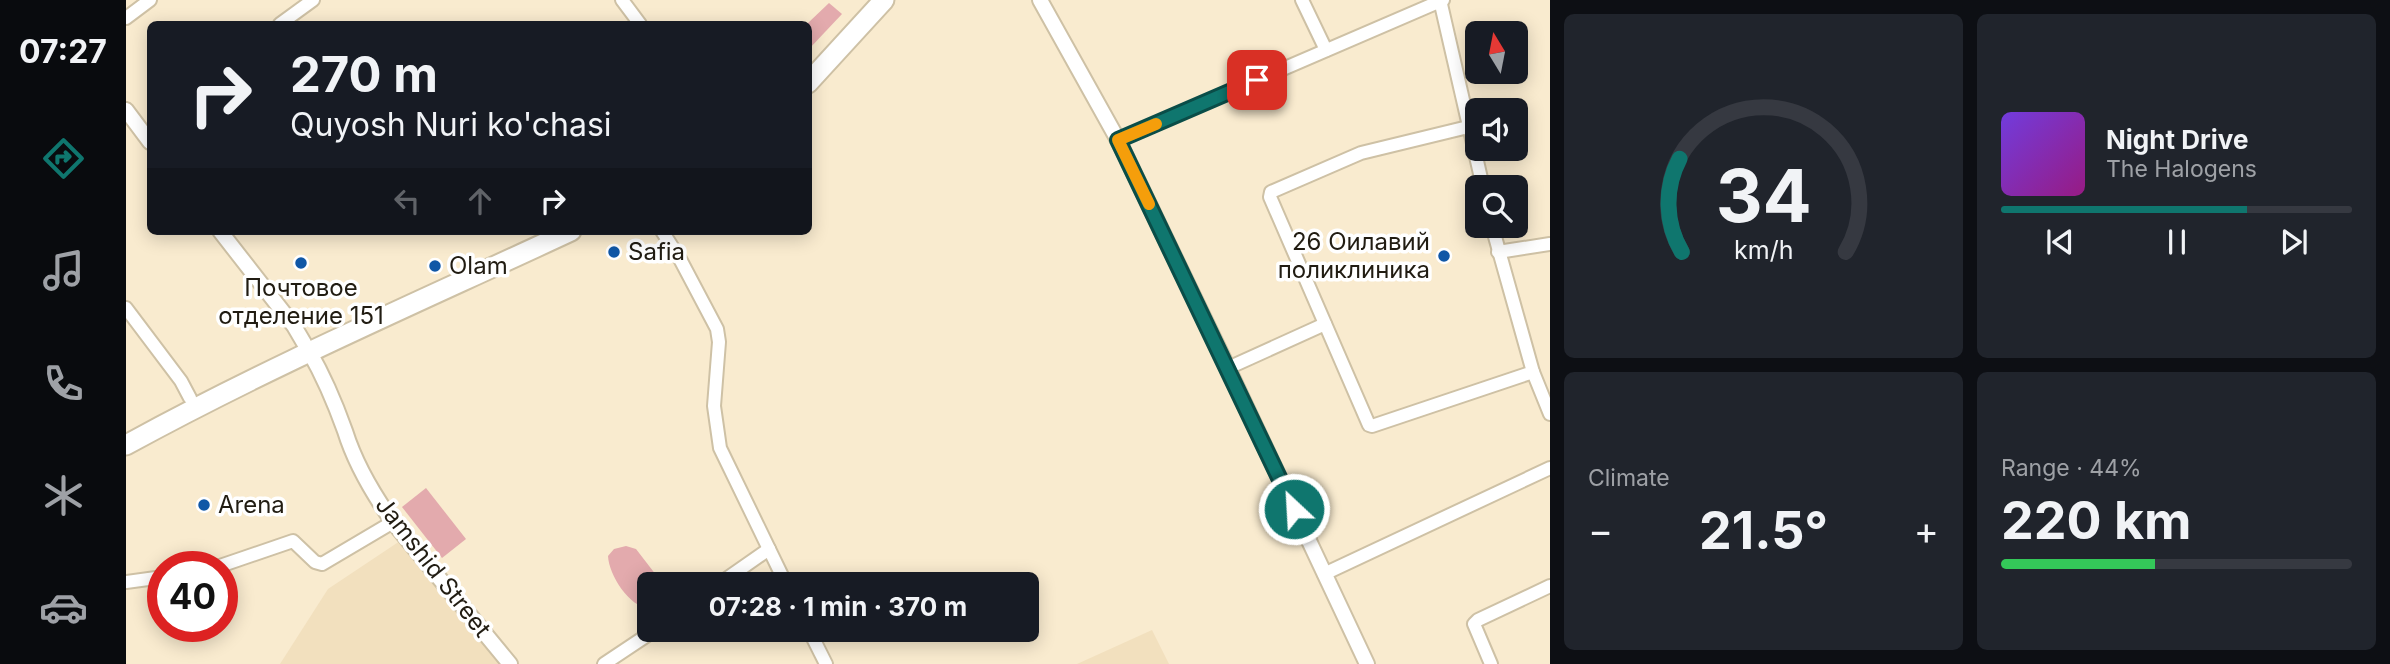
<!DOCTYPE html>
<html lang="en">
<head>
<meta charset="utf-8">
<style>
	:root { --surface:#171b24; --page:#20242c; --text:#f1f3f6; --muted:#9ea1a6; --line:#363941; --accent:#0f766e }
	body { margin:0; font-family:Inter,sans-serif; background:var(--page); color:var(--text); height:100vh; display:flex; flex-direction:column; font-size:26px; white-space:nowrap }
	* { box-sizing:border-box; margin:0 }
	p { font-size:23px; color:var(--muted) }
	.icon { flex:none; width:38px; height:38px; fill:none; stroke:currentColor; stroke-width:2; stroke-linecap:round; stroke-linejoin:round }
	.map { position:relative; flex:1; overflow:hidden }
	.side { display:flex; flex-direction:column; gap:14px; padding:14px; background:#0d0f14; width:840px }
	.side>* { flex:none }
	.guide { position:absolute; left:21px; top:21px; width:665px; height:214px; border-radius:10px; box-shadow:0 4px 18px #0003; background:#171b24; color:var(--text); overflow:hidden }
	.needle { width:46px; rotate:350deg }
	.fabs { position:absolute; left:1339px; top:21px; display:grid; gap:14px }
	.fabs a { display:grid; place-items:center; width:63px; height:63px; border-radius:10px; background:var(--surface); box-shadow:0 4px 18px #0003; font-size:35px }
	.speed { position:absolute; left:21px; top:551px; display:flex; gap:14px; font-size:35px; font-weight:700; text-align:center }
	.speed>* { display:grid; place-content:center; width:91px; height:91px; border-radius:50%; background:var(--surface); box-shadow:0 4px 18px #0003; line-height:1 }
	.speed .limit { border:10px solid #d22; background:#fff; color:#111 }
	.pin { position:absolute; display:grid; place-items:center; width:60px; height:60px; color:#fff; margin:-30px; border-radius:14px; box-shadow:0 4px 10px #0006 }
	.me { position:absolute; width:77px; margin:-38px; rotate:335deg; stroke-linejoin:round; filter:drop-shadow(0 0 5px #0008) }
	.turn { display:flex; align-items:center; gap:24px; height:147px; padding:0 28px; font-size:32px }
	.turn .icon { width:91px; height:91px; stroke-width:2.5 }
	.turn b { display:block; font-size:49px; line-height:60px }
	.lanes { display:flex; align-items:center; height:66px; padding:0 28px; background:#0003; justify-content:center; gap:35px; direction:ltr }
	.lanes .off { opacity:.35 }
	.big { font-size:52px; font-weight:700; line-height:1.1 }
	.side .tile { flex:1; display:flex; flex-direction:column; justify-content:center; gap:10px; min-width:0; padding:0 24px; border-radius:10px; background:var(--page) }
	.side .dial { align-items:center; gap:0 }
	.dial svg { height:182px; overflow:visible; fill:none; stroke:var(--line); stroke-width:7; stroke-linecap:round; text-anchor:middle }
	.dial text { fill:var(--text); stroke:none }
	.song { display:flex; align-items:center; gap:21px }
	.cover { width:84px; height:84px; border-radius:10px; background:linear-gradient(135deg,hsl(260 70% 55%),hsl(310 70% 35%)) }
	.played { height:7px; border-radius:4px; background:linear-gradient(90deg,var(--accent) 70%,var(--line) 70%) }
	.keys { display:flex; justify-content:space-around; direction:ltr }
	.heat { display:flex; justify-content:space-between; align-items:center; font-size:38px; direction:ltr }
	.charge { height:10px; border-radius:5px; background:linear-gradient(90deg,#34c759 44%,var(--line) 0) }
	.side .tiles { flex:1; display:grid; gap:14px; grid-template-columns:repeat(2,1fr) }
	.trip { position:absolute; left:511px; top:572px; width:402px; height:70px; border-radius:10px; background:var(--surface); box-shadow:0 4px 18px #0003; font-weight:700; line-height:70px; text-align:center }
	main { display:flex; flex:1; min-height:0 }
	.dock { display:flex; flex-direction:column; width:126px; justify-content:space-around; align-items:center; background:#090b0e; color:var(--muted) }
	.dock .icon { width:49px; height:49px }
	.dock .on { color:var(--accent) }
	.dock b { font-size:32px; color:var(--text) }
	.map>svg:first-child { display:block }
	.built { fill:#f2e0be }
	.green { fill:#e3aaad }
	.lines { fill:none; stroke-linecap:round; stroke-linejoin:round }
	.minor-casing { stroke:#cec1a5; stroke-width:16 }
	.tertiary-casing { stroke:#cec1a5; stroke-width:18 }
	.primary-casing { stroke:#cec1a5; stroke-width:23 }
	.minor { stroke:#fff; stroke-width:12 }
	.tertiary { stroke:#fff; stroke-width:14 }
	.primary { stroke:#fff; stroke-width:19 }
	.route-casing { stroke:#0a4d48; stroke-width:18 }
	.route { stroke:#0f766e; stroke-width:12 }
	.slow { stroke:#f59e0b; stroke-width:12 }
	.poi-dot { fill:#1057a6; stroke:#fff; stroke-width:2.5 }
	.labels { text-anchor:middle; stroke-width:7; stroke-linejoin:round; paint-order:stroke }
	.poi-label { font-size:24px; fill:#211c12; stroke:#fff; text-anchor:start }
	.street-label { font-size:24px; fill:#211c12; stroke:#fff }
</style>
</head>
<body>
<main>
<nav class="dock">
<b>07:27</b>
<svg class="icon on" aria-label="directions" viewBox="0 0 24 24"><path d="M12 3l9 9-9 9-9-9zM9 14v-3h6M13 9l2 2-2 2"/></svg>
<svg class="icon" aria-label="music" viewBox="0 0 24 24"><path d="M9 18V5l10-2v13"/><circle cx="6" cy="18" r="3"/><circle cx="16" cy="16" r="3"/></svg>
<svg class="icon" aria-label="phone" viewBox="0 0 24 24"><path d="M5 4h4l2 5-3 2q2 4 5 5l2-3 5 2v4C11 20 4 13 5 4z"/></svg>
<svg class="icon" aria-label="climate" viewBox="0 0 24 24"><path d="M12 3v18M4 7l16 10M4 17L20 7"/></svg>
<svg class="icon" aria-label="car" viewBox="0 0 24 24"><path d="M5 17H2v-5l4-1 3-4h7l3 4 3 1v5h-3M9 17h6M6 11h13"/><circle cx="7" cy="17" r="2"/><circle cx="17" cy="17" r="2"/></svg>
</nav>
<div class="map">
<svg width="1424" height="664" viewBox="0 0 1424 664">
	<rect width="100%" height="100%" fill="#f9ebcf"/>
	<!-- built -->
	<g class="built">
		<path d="M277 539 381 664H154L202 589Z"/>
		<path d="M1026 630 1043 664H951Z"/>
	</g>
	<!-- green -->
	<g class="green">
		<path d="M703 3 716 14 683 49 682 23Z"/>
		<path d="M300 488 340 539 316 558 276 507Z"/>
		<path d="M500 546 510 549 537 584H523V608C503 607 483 575 482 556L488 549Z"/>
	</g>
	<g class="lines">
		<defs>
			<g id="minor">
				<path d="M496 0 514 24"/>
				<path d="M1176 0 1200 50"/>
				<path d="M1314 0 1357 187"/>
				<path d="M0 18 24 0"/>
				<path d="M154 24 187 0"/>
				<path d="M1342 127 1235 153 1145 192 1144 197 1243 425 1246 426 1407 372"/>
				<path d="M992 140 1317 0"/>
				<path d="M1366 226 1407 372 1424 414"/>
				<path d="M536 231 554 259 591 329 593 342 588 406 594 448 660 584"/>
				<path d="M1372 252 1424 244"/>
				<path d="M0 308 55 381 64 398"/>
				<path d="M1102 368 1199 324"/>
				<path d="M91 567 167 541 189 562 196 564 267 522"/>
				<path d="M1198 574 1424 468"/>
				<path d="M0 582 37 577"/>
				<path d="M593 584 643 549"/>
				<path d="M683 630 700 664"/>
				<path d="M478 664 529 630"/>
				<path d="M1365 664 1348 624 1352 620 1424 586"/>
			</g>
			<g id="tertiary">
				<path d="M914 0 992 140 1097 358 1241 664"/>
				<path d="M0 110 24 142"/>
				<path d="M94 231 168 326 178 343"/>
				<path d="M183 351C198 377 209 403 219 431 229 463 247 494 267 522L384 664"/>
			</g>
			<g id="primary">
				<path d="M682 83 758 0"/>
				<path d="M0 445C144 366 295 301 445 231"/>
			</g>
		</defs>
		<!-- minor casing -->
		<use href="#minor" class="minor-casing"/>
		<!-- tertiary casing -->
		<use href="#tertiary" class="tertiary-casing"/>
		<!-- primary casing -->
		<use href="#primary" class="primary-casing"/>
		<!-- minor -->
		<use href="#minor" class="minor"/>
		<!-- tertiary -->
		<use href="#tertiary" class="tertiary"/>
		<!-- primary -->
		<use href="#primary" class="primary"/>
	</g>
	<g class="lines">
		<defs>
			<path id="route" d="M1131 80 992 140 1168 509"/>
		</defs>
		<!-- route casing -->
		<use href="#route" class="route-casing"/>
		<!-- route -->
		<use href="#route" class="route"/>
		<!-- slow -->
		<path class="slow" d="M1023 204 992 140 1030 124"/>
	</g>
	<!-- markers -->
	<g class="poi-dot">
		<circle cx="488" cy="252" r="7"/>
		<circle cx="1318" cy="256" r="7"/>
		<circle cx="175" cy="263" r="7"/>
		<circle cx="309" cy="266" r="7"/>
		<circle cx="78" cy="505" r="7"/>
	</g>
	<g class="labels">
		<!-- poi labels -->
		<g class="poi-label">
			<text x="1304" y="250" text-anchor="end">26 Оилавий<tspan x="1304" dy="28">поликлиника</tspan></text>
			<text x="502" y="260">Safia</text>
			<text x="323" y="274">Olam</text>
			<text x="175" y="296" text-anchor="middle">Почтовое<tspan x="175" dy="28">отделение 151</tspan></text>
			<text x="92" y="513">Arena</text>
		</g>
		<!-- street labels -->
		<g class="street-label">
			<text transform="translate(307 567) rotate(52)" y="8">Jamshid Street</text>
		</g>
	</g>
</svg>
<div class="fabs">
<a><svg class="needle" viewBox="-14 -14 28 28"><path d="M0-13l5 13h-10z" fill="#e53935"/><path d="M0 13l5-13h-10z" fill="#9ea1a6"/></svg></a>
<a><svg class="icon" aria-label="sound" viewBox="0 0 24 24"><path d="M4 9h4l5-4v14l-5-4H4zM17 9q2 3 0 6"/></svg></a>
<a><svg class="icon" aria-label="search" viewBox="0 0 24 24"><circle cx="10" cy="10" r="6"/><path d="M15 15l6 6"/></svg></a>
</div>
<div class="speed"><div class="limit">40</div></div>
<div class="pin" style="left:1131px;top:80px;background:#d93025"><svg class="icon" aria-label="arrive" viewBox="0 0 24 24"><path d="M6 21V4h12l-3 4 3 4H6"/></svg></div>
<svg class="me" style="left:1168px;top:509px" viewBox="-20 -20 40 40"><circle r="17" fill="#0f766e" stroke="#fff" stroke-width="3"/><path d="M0-11L8 9 0 5-8 9z" fill="#fff"/></svg>
<div class="trip">07:28 · 1 min · 370 m</div>
<div class="guide">
<div class="turn"><svg class="icon" aria-label="right" viewBox="0 0 24 24"><path d="M7 20v-9h11M14 6l5 5-5 5"/></svg><div><b>270 m</b>Quyosh Nuri ko'chasi</div></div>
<div class="lanes"><svg class="icon off" aria-label="left" viewBox="0 0 24 24"><path d="M17 20v-9H6M10 6l-5 5 5 5"/></svg><svg class="icon off" aria-label="ahead" viewBox="0 0 24 24"><path d="M12 20V5M6 11l6-6 6 6"/></svg><svg class="icon" aria-label="right" viewBox="0 0 24 24"><path d="M7 20v-9h11M14 6l5 5-5 5"/></svg></div>
</div>
</div>
<section class="side">
<div class="tiles">
<div class="tile dial"><svg viewBox="0 0 100 80">
<path d="M14 69A42 42 0 1 1 86 69"/>
<path d="M14 69A42 42 0 0 1 13 28" stroke="#0f766e"/>
<text x="50" y="56" font-size="32" font-weight="700">34</text>
<text x="50" y="72" font-size="11">km/h</text>
</svg></div>
<div class="tile">
<div class="song"><i class="cover"></i><div><b>Night Drive</b><p>The Halogens</p></div></div>
<div class="played"></div>
<div class="keys"><svg class="icon" aria-label="previous" viewBox="0 0 24 24"><path d="M18 5L8 12l10 7zM5 5v14"/></svg><svg class="icon" aria-label="pause" viewBox="0 0 24 24"><path d="M8 5v14M16 5v14"/></svg><svg class="icon" aria-label="next" viewBox="0 0 24 24"><path d="M6 5l10 7-10 7zM19 5v14"/></svg></div>
</div>
<div class="tile"><p>Climate</p>
<div class="heat"><a>−</a><b class="big">21.5°</b><a>+</a></div>
</div>
<div class="tile"><p>Range · 44%</p><b class="big">220 km</b><div class="charge"></div></div>
</div>
</section>
</main>
</body>
</html>
